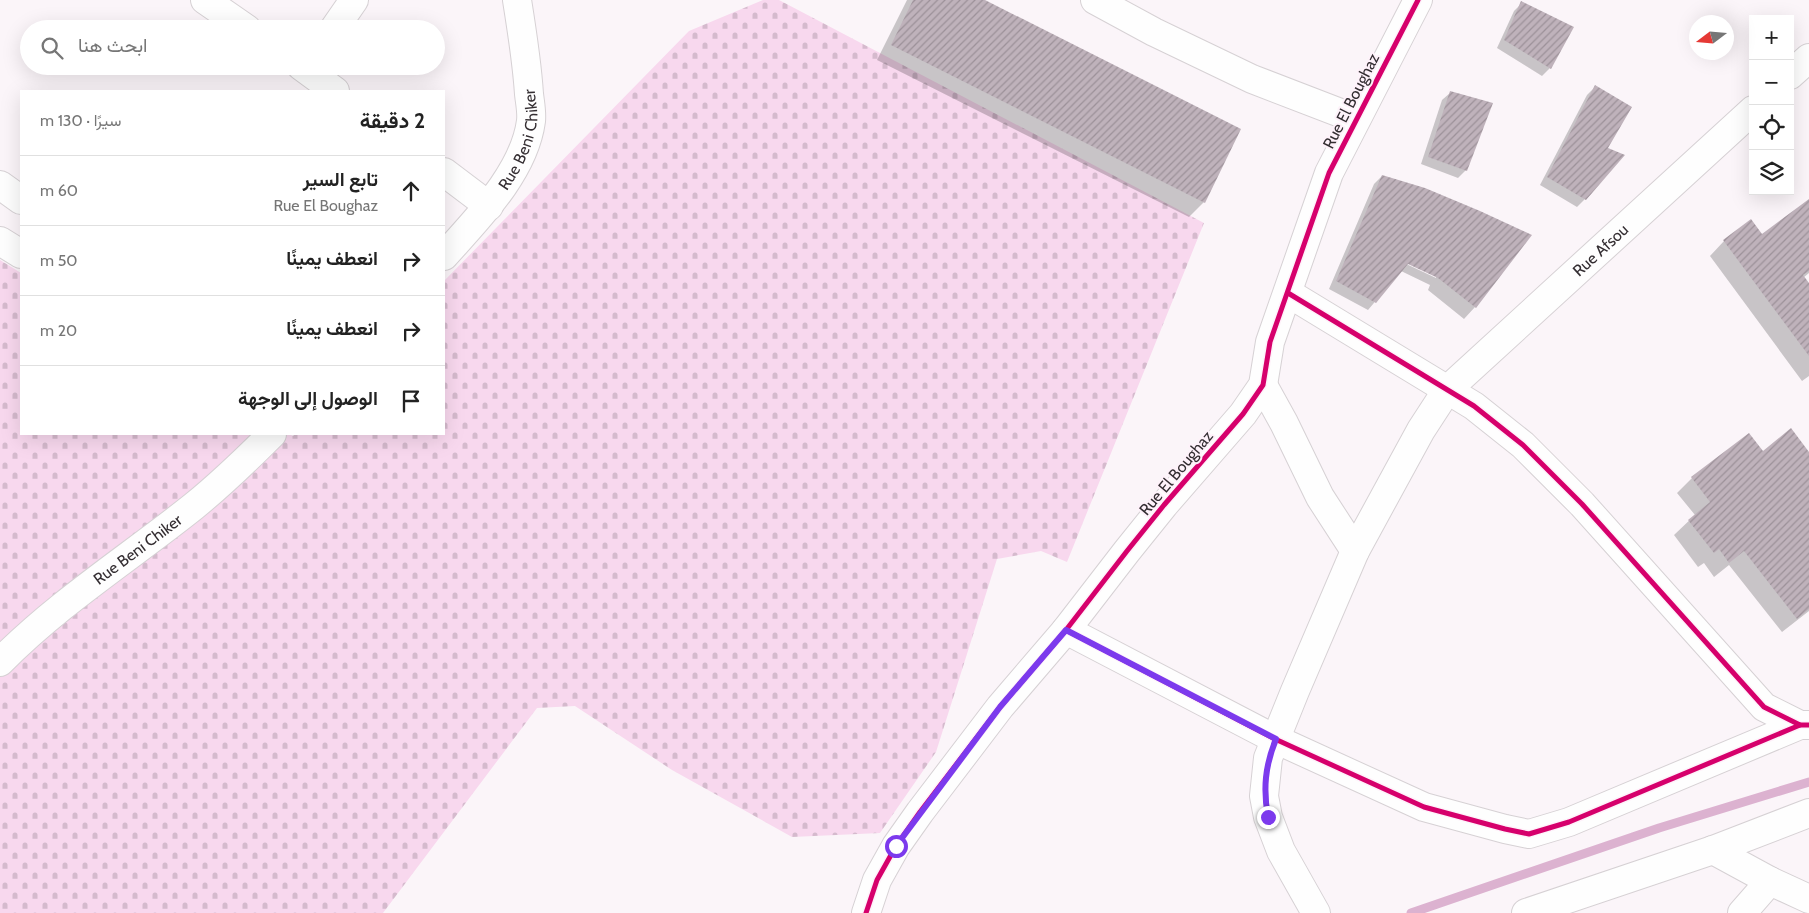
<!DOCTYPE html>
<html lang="ar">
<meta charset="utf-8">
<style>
body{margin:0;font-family:Cabin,Vazirmatn,sans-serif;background:#f2f2f2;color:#222;direction:rtl}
.controls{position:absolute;right:15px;top:15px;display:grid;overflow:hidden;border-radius:0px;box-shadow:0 5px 20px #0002}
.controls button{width:45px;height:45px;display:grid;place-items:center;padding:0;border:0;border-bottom:1px solid #e0e0e0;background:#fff;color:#222;font:25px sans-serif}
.compass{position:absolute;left:1689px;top:15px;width:45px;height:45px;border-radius:50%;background:#fff;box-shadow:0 5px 20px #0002;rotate:254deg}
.stop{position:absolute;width:15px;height:15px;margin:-11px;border:4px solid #7c3aed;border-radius:50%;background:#fff}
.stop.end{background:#7c3aed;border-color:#fff;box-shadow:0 1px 5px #0008}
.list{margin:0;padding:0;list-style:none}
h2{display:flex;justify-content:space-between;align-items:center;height:65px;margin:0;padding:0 20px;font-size:21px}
h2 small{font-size:16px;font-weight:400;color:#767676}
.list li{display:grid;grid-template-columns:32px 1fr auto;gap:15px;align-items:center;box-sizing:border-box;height:70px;padding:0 20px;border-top:1px solid #e0e0e0}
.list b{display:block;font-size:19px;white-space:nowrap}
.list p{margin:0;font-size:16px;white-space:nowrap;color:#767676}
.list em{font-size:16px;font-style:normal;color:#767676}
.icon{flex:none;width:28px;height:28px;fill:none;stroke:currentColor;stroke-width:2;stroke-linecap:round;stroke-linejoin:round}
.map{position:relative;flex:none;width:1809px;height:913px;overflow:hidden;direction:ltr}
.search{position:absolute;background:#fff;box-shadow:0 5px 20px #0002;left:20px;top:20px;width:425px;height:55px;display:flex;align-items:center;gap:12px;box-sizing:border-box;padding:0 18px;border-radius:28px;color:#767676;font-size:19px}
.panel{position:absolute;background:#fff;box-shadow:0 5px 20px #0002;left:20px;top:90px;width:425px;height:345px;border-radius:0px;direction:rtl}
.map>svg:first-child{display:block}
</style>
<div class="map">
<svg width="1809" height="913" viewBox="0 0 1809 913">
<defs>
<pattern id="cemetery-stones" width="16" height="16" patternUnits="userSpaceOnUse" patternTransform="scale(1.25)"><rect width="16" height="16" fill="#f8d8ee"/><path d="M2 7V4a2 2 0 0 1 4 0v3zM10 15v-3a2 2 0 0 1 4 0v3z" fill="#d5bacd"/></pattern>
<pattern id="building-hatch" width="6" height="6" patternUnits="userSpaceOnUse" patternTransform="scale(1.25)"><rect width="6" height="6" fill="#bfb2bb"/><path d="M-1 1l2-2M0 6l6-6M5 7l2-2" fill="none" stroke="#9c9199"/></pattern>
</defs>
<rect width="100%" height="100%" fill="#fbf5f9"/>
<polygon fill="url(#cemetery-stones)" points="763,0 779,0 1204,223 1067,562 1041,551 997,559 936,752 880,833 792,837 672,770 575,706 537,708 383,913 0,913 0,260 21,273 21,434 289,434 293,436 295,434 444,434 444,281 689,31"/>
<g fill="#0003" fill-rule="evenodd">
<polygon points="907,0 982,0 1204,202 1189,217 877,60"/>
<polygon points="1522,3 1550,68 1542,76 1497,48 1514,11"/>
<polygon points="1595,87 1606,149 1585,199 1577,207 1540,185 1587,95"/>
<polygon points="1450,93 1466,170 1458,178 1421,164 1442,100"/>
<path d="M 1382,176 L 1530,235 L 1475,307 L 1464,319 L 1428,290 L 1430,285 L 1401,271 L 1368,310 L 1329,289 L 1374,184 ZM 1403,260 L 1436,275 L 1436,278 L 1402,262 Z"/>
<polygon points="1809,200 1809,273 1803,278 1809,285 1809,376 1802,381 1710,256 1724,241 1762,235"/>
<polygon points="1763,452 1809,454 1809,611 1782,632 1729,565 1714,577 1704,563 1698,567 1674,535 1695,515 1677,493 1692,478"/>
</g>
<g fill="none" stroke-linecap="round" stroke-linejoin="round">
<polyline stroke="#dcb2d0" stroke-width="9" points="1411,913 1659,828 1809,782"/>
</g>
<g fill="url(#building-hatch)">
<polygon points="913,0 985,0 1241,129 1205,203 891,45"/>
<polygon points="1521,1 1574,27 1551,69 1504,40"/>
<polygon points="1595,85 1632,107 1608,148 1625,155 1586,200 1547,177"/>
<polygon points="1450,91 1493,103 1467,171 1428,157"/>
<polygon points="1382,175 1425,188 1480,211 1532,235 1476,308 1438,278 1408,264 1376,303 1336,281"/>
<polygon points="1809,199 1809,271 1803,275 1809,283 1809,356 1723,240 1751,219 1762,234"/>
<polygon points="1791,428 1809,452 1809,609 1797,619 1744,551 1729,563 1719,549 1714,553 1688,520 1710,502 1691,477 1749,433 1763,451"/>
</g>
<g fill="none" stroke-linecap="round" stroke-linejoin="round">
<defs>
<g id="minor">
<polyline points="205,0 247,29"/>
<polyline points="1095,0 1154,32 1252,79 1356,119"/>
<polyline points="334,29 354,0"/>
<polyline points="301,66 335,91"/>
<polyline points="1790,75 1809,58"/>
<polyline points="444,172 489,206"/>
<polyline points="0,185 21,200"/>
<polyline points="0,241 21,254"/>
<path id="s1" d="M 444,256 C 477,219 524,173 531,121 C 532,112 530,103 529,94 C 527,63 522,31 517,0"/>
<polyline points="1288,293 1474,406 1523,445 1582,504 1764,707 1800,725 1809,725"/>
<polyline points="1263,385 1284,423 1320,497 1355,551"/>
<polyline points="1066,630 1275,739 1424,807 1505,829 1529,834 1569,822 1800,725"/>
<path id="s2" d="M 0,662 C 58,603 129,558 194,506 C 221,484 247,459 272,434"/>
<polyline points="1713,850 1770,881 1742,913"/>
<polyline points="1770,881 1809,899"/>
<polyline points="866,913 877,880 896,846 920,812 1000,707 1066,630 1127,551 1164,505 1243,414 1263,385 1270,342 1329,173 1418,0"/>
<path id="s3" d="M 1316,913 L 1281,851 L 1268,817 L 1264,796 L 1268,758 L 1295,691 L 1355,551 L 1421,430 L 1447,390 L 1753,110"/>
<polyline points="1526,913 1713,850 1809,813"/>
</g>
</defs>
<use href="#minor" stroke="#d6d1d4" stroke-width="30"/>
<use href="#minor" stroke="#fefefe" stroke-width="28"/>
<defs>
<g id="cycleway">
<polyline points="1288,293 1474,406 1523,445 1582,504 1764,707 1800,725 1809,725"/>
<polyline points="1066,630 1275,739 1424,807 1505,829 1529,834 1569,822 1800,725"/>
<polyline points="866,913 877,880 896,846 920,812 1000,707 1066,630 1127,551 1164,505 1243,414 1263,385 1270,342 1329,173 1418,0"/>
</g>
</defs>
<use href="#cycleway" stroke="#fef2fa" stroke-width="8"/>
<use href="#cycleway" stroke="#d6006c" stroke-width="5"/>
</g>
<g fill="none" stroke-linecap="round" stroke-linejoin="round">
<path stroke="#7c3aed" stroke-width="6" d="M 896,846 L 1000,707 L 1066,630 L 1276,739 C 1265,766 1263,789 1268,817"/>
</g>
<g text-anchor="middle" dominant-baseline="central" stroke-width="4" stroke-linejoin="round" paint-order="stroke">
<g font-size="16" fill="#342e32" stroke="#fef2fa">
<text transform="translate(1351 101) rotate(-63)">Rue El Boughaz</text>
<text stroke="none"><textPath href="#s1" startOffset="142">Rue Beni Chiker</textPath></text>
<text stroke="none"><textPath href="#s3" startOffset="785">Rue Afsou</textPath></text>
<text transform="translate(1176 473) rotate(-50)">Rue El Boughaz</text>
<text stroke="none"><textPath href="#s2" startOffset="178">Rue Beni Chiker</textPath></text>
</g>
</g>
</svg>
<div class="controls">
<button>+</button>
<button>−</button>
<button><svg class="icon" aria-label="locate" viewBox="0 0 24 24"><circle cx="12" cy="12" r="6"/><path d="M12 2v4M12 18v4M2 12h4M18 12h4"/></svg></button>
<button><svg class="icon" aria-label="layers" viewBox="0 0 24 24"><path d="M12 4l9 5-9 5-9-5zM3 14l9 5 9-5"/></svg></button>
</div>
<svg class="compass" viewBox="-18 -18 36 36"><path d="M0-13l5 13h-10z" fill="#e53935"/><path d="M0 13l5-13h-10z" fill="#767676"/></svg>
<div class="stop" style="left:896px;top:846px"></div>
<div class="stop end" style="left:1268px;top:817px"></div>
<div class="search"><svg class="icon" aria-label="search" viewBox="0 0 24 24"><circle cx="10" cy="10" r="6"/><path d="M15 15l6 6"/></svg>ابحث هنا</div>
<section class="panel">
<h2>2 دقيقة<small>سيرًا · 130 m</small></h2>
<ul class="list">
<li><svg class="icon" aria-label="ahead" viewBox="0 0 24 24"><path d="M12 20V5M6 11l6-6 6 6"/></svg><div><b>تابع السير</b><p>Rue El Boughaz</p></div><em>60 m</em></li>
<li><svg class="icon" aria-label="right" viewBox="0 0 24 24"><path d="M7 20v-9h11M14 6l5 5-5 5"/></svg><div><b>انعطف يمينًا</b></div><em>50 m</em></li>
<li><svg class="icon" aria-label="right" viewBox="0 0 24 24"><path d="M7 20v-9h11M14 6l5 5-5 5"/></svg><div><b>انعطف يمينًا</b></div><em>20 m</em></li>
<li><svg class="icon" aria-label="arrive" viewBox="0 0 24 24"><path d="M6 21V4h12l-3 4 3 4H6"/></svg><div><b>الوصول إلى الوجهة</b></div></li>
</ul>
</section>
</div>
